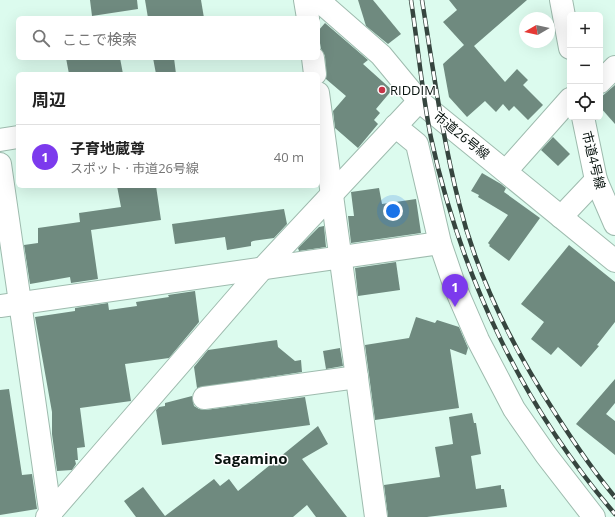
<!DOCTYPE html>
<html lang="ja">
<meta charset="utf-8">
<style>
body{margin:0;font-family:"Open Sans","Noto Sans JP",sans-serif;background:#f2f2f2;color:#222}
.controls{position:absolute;right:12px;top:12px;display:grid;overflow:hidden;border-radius:6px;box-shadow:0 4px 16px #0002}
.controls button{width:36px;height:36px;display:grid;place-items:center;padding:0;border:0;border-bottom:1px solid #e0e0e0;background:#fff;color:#222;font:20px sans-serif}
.compass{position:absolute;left:519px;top:12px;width:36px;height:36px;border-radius:50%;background:#fff;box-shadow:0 4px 16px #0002;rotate:261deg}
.you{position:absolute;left:393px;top:211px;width:14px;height:14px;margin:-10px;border:3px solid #fff;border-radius:50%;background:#1a73e8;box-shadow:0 0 0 6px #1a73e833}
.badge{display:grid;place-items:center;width:26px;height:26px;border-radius:50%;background:#7c3aed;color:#fff;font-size:13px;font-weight:700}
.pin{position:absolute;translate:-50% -33px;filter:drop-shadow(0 1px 2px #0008)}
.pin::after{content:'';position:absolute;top:21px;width:14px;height:12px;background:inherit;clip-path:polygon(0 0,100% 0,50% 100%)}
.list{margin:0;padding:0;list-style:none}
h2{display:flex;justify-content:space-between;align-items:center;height:52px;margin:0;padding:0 16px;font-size:17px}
h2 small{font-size:13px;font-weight:400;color:#767676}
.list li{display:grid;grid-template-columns:26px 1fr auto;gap:12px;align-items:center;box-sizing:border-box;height:64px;padding:0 16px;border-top:1px solid #e0e0e0}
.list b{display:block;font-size:15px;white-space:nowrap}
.list p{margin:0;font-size:13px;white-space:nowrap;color:#767676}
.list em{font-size:13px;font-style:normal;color:#767676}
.icon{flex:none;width:22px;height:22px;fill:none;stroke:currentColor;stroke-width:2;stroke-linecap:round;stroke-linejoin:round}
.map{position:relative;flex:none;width:615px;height:517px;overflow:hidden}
.search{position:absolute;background:#fff;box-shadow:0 4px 16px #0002;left:16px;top:16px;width:304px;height:44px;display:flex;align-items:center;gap:10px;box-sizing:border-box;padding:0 14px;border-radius:6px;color:#767676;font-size:15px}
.panel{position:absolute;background:#fff;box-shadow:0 4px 16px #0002;left:16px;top:72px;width:304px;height:116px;border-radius:6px}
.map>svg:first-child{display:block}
</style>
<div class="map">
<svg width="615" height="517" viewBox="0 0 615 517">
<rect width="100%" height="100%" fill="#dcfbee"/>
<g fill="#6f8a7f">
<polygon points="90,0 137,0 138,9 92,16"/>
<polygon points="145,0 201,0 204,18 148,18"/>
<polygon points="358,0 373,0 401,34 388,44 366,26"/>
<polygon points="449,0 527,0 474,46 505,82 517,69 528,80 523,85 543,105 528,120 514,106 509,111 503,104 496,112 485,101 467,117 449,97 443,64 464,45 443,22 457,10"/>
<polygon points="325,23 368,60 363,64 392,90 376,109 380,113 374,120 378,124 358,148 335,128 333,111 346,96 326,79 325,56 321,49 318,31"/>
<polygon points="66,58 120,58 123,74 69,74"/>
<polygon points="153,58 174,58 176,74 156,74"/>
<polygon points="615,85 615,124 600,107 600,98"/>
<polygon points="553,137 570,154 558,166 541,150"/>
<polygon points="482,173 501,184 506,188 504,192 540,218 509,261 489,246 490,245 488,243 508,215 478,197 479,195 471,191"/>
<polygon points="117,186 156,186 161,220 91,230 98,279 71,283 70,277 30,284 24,245 38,243 38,228 80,222 79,213 121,207"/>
<polygon points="379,188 382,204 416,199 421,233 351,243 348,216 354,216 351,192"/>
<polygon points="284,209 287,224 274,238 253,241 251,242 251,246 227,250 225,237 175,244 172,224"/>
<polygon points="324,226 326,247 299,251 298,248 319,227"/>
<polygon points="569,245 615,282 615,322 597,345 599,346 581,367 558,347 551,355 531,339 544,322 521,304"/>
<polygon points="396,262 400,290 358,296 355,268"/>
<polygon points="195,291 199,322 169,358 125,364 131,401 80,408 85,447 77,448 78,460 75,460 76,464 72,470 57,471 52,434 52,412 35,317 75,311 75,308 108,303 109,310 137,306 136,302 169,297 168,295"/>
<polygon points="416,317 435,323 437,320 459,327 468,348 466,355 450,349 459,408 375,420 365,345 409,338"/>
<polygon points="277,340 278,347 295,361 301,360 302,372 197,388 194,367 208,350"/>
<polygon points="340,348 343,366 326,369 323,351"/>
<polygon points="615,379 615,403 606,414 615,421 615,455 576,424"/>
<polygon points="9,389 22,475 32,474 37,509 0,515 0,390"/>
<polygon points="192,396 194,406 199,409 205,410 305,397 310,425 162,445 156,410 159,407 165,406 165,403"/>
<polygon points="472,413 474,423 476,423 481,454 471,456 476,489 501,485 501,489 504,489 507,507 427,517 388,517 384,485 440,477 435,447 453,444 449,417"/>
<polygon points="318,426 328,444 302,459 347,517 316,517 307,505 293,517 136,517 124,501 143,487 165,516 214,479 220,486 229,479 238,491"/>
</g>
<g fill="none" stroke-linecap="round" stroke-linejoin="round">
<defs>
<g id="minor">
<polyline points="305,0 308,18"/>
<polyline points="318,0 381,55 419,101 615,261"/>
<polyline points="561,0 570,48"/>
<polyline points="313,58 315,74"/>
<polyline points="600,82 615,67"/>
<polyline points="318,93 376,517"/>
<polyline points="583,117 596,180 615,224"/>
<polyline points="395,126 417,144 440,243 455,287 478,340 514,409 546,455 594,517"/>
<polyline points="0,140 18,137"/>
<polyline points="0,164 51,517"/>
<polyline points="506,171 570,99"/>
<polyline points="561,217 596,180"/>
<polyline points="0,306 440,243"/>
<polyline points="204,398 357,377"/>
<polyline points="47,517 262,269 419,101"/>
</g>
</defs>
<use href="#minor" stroke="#9ebbae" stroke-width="24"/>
<use href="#minor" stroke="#fff" stroke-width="22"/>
<defs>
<g id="rail">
<path d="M 411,0 C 418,46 422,93 431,138 C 461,276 523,407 615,514"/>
<path d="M 422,0 C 433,68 442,136 459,203 C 478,280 514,350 557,416 C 575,444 594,472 615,497"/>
</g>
</defs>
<use href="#rail" stroke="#36453f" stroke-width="4.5"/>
<use href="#rail" stroke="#fff" stroke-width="3" stroke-dasharray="9" stroke-linecap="butt"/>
</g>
<circle fill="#c53548" stroke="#fff" stroke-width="1.5" cx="382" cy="90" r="4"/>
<g text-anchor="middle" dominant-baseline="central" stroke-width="3" stroke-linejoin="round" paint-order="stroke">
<g font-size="13" fill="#08130f" stroke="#fff" text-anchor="start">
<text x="390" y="90">RIDDIM</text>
</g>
<g font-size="13" fill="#08130f" stroke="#fff">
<text transform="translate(462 135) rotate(39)">市道26号線</text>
<text transform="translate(594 160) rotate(76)">市道4号線</text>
</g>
<g font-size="15" font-weight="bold" fill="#08130f" stroke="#fff">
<text x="251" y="458">Sagamino</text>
</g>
</g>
</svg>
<div class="controls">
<button>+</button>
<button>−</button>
<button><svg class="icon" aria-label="locate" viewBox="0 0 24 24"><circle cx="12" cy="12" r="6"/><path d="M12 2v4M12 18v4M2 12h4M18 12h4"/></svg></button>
</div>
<svg class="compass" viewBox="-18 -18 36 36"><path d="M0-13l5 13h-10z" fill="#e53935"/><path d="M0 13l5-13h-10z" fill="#767676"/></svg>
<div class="you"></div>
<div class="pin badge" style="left:455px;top:307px">1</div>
<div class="search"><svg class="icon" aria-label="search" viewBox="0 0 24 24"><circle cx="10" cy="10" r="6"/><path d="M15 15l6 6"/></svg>ここで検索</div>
<section class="panel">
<h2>周辺<small></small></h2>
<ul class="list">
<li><span class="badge">1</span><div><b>子育地蔵尊</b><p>スポット · 市道26号線</p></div><em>40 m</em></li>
</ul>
</section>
</div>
